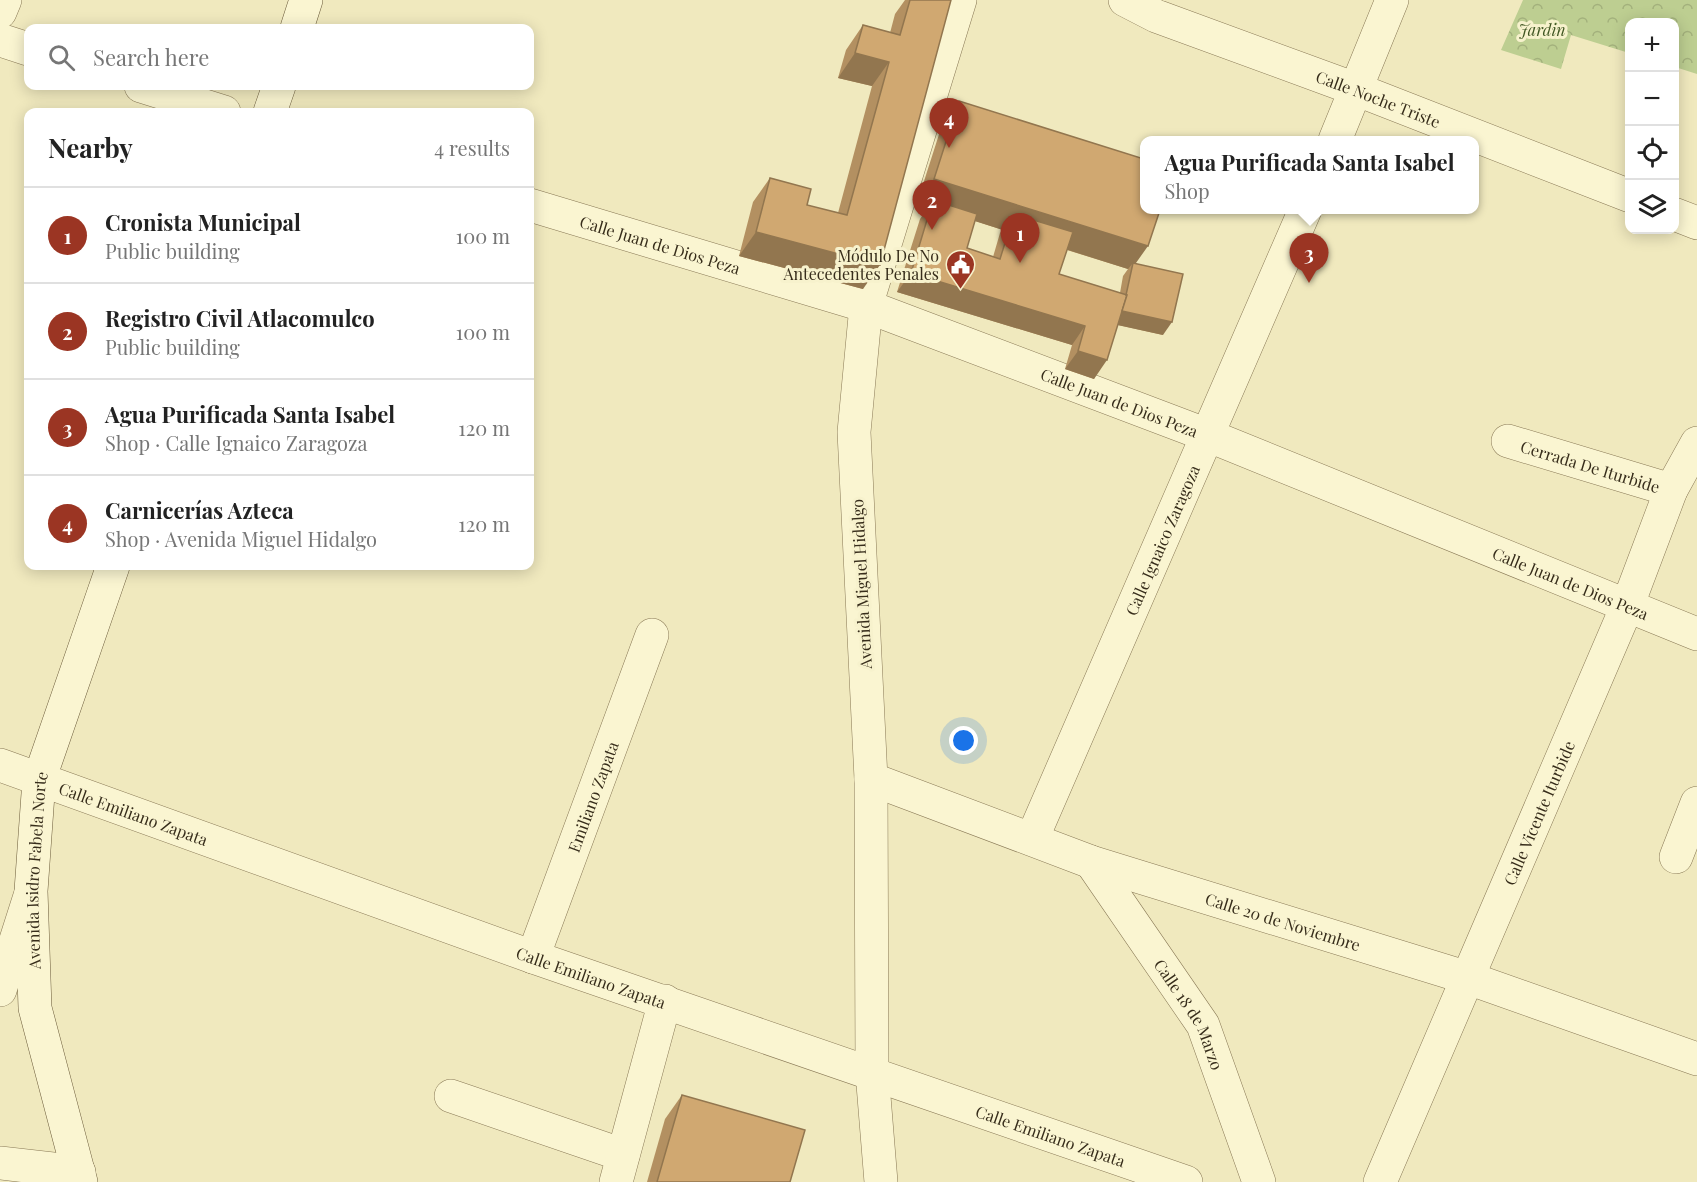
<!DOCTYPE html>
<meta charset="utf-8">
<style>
body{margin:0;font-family:"Playfair Display",serif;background:#f2f2f2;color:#222}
.controls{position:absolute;right:18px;top:18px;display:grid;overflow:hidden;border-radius:12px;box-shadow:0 3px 15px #0003}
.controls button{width:54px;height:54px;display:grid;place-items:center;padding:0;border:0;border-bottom:2px solid #e0e0e0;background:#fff;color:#222;font:30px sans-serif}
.you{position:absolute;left:964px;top:741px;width:21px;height:21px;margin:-15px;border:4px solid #fff;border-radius:50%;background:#1a73e8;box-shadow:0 0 0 9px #1a73e833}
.badge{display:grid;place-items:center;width:39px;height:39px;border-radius:50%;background:#9b3523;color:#fff;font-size:20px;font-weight:700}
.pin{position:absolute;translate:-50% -50px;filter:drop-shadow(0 2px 3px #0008)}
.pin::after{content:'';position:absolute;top:32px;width:21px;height:18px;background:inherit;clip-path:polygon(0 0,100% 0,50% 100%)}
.popup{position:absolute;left:1140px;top:136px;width:339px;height:78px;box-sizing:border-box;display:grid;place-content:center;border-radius:12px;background:#fff;filter:drop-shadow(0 2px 4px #0005);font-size:20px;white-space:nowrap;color:#767676}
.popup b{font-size:22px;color:#222}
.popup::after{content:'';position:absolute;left:50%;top:100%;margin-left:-12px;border:12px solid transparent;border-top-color:#fff}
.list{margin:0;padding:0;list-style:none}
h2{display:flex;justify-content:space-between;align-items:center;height:78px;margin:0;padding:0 24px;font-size:26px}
h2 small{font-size:20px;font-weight:400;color:#767676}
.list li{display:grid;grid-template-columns:39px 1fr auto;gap:18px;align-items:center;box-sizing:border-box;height:96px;padding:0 24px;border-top:2px solid #e0e0e0}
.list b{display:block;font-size:22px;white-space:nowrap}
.list p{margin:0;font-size:20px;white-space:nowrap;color:#767676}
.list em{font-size:20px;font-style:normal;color:#767676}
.icon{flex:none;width:33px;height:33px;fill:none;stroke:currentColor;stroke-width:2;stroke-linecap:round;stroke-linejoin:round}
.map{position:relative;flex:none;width:1697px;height:1182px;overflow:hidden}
.search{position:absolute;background:#fff;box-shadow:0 3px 15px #0003;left:24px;top:24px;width:510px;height:66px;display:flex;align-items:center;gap:15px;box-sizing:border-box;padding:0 21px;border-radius:12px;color:#767676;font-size:22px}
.panel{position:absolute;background:#fff;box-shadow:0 3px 15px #0003;left:24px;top:108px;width:510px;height:462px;border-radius:12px}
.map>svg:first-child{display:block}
</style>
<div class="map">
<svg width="1697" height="1182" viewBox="0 0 1697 1182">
<defs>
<pattern id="park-crowns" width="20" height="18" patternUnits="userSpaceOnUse" patternTransform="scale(1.5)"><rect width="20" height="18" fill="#bdce91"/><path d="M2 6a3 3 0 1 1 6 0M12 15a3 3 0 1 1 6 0" fill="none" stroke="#a3b17c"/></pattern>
</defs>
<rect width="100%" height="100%" fill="#f0e9be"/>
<polygon fill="url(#park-crowns)" points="1523,0 1697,0 1697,74 1675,67 1674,22 1630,22 1629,53 1571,35 1561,69 1501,50"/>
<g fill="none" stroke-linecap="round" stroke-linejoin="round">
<defs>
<g id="minor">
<path id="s1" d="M 1125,0 L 1156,16 L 1358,90 L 1630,196"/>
<polyline points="0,12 5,0"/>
<polyline points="0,40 28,49"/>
<polyline points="141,86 224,112"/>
<polyline points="1335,140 1392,0"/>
<path id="s2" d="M 530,205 L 866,306 L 1207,435 L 1697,634"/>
<polyline points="1674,214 1697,223"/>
<path id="s3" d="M 1508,441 L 1671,490"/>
<path id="s4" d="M 0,765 L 533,957 L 1186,1182"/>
<path id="s5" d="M 871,779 L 1091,862 L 1468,978 L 1697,1059"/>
<path id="s6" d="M 1032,839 L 1305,210"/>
<polyline points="1676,857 1697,803"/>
<path id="s7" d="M 1091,862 L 1203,1025 L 1259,1182"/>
<path id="s8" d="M 533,957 L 652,635"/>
<polyline points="0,990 30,896"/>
<polyline points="451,1096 623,1155"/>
<polyline points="0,1163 79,1172"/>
<polyline points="616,1182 665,1001"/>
<polyline points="881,1182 872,1072 871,779 854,432 866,306 960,0"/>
<path id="s9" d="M 1380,1182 L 1628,604 L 1671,490 L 1697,443"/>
</g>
<g id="secondary">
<polyline points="297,28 306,0"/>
<polyline points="270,112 279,86"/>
<path id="s10" d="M 81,1182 L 35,1008 L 31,891 L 39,780 L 113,566"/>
</g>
</defs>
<use href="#minor" stroke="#897956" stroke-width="34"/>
<use href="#secondary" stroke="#6a5a39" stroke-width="34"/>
<use href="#minor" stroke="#faf5d1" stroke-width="33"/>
<use href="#secondary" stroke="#faf5d1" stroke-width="33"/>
</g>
<g fill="#b39061" fill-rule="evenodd">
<polygon points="905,0 950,0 863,289 739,256 753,202 770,178 807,205 838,213 872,86 838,78 846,50 863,25 890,33 895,14"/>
<path d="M 959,101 L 1136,264 L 1163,335 L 1118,325 L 1094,379 L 1065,369 L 1072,345 L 897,292 L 920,219 L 929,206 L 917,203 L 942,125 ZM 975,221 L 1003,230 L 1000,233 L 993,257 L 967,248 ZM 1067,250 L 1128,269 L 1123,276 L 1120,293 L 1059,274 Z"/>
<polygon points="682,1095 790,1182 647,1182 665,1119"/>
</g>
<g fill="#92764f">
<polygon points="855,53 889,62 872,86 838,78"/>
<polygon points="934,179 1148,246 1131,270 1133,263 1128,269 1008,231 1014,214 1003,230 931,207 933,200 929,206 917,203"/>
<polygon points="756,232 880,265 863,289 739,256"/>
<polygon points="911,273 1085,326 1072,345 897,292"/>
<polygon points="1122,311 1172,322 1163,335 1113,324"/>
<polygon points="1078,351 1107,360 1094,379 1065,369"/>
</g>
<g fill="#d0a871" stroke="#92764f" stroke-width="1.5">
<polygon points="910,0 951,0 880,265 756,232 770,178 811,189 807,205 847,215 889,62 855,53 863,25 900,35"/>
<polygon points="959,101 1144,159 1144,210 1160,210 1148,246 934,179"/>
<polygon points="933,200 977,214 967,248 1000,259 1014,214 1073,232 1059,274 1127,295 1107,360 1078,351 1085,326 911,273"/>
<polygon points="1133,263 1183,274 1172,322 1122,311 1127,295 1126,295"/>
<polygon points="682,1095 805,1130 790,1182 657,1182"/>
</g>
<defs>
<symbol id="civic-pin" viewBox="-11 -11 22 30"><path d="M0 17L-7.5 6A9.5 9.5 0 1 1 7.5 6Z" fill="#9b3523" stroke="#f7f2cd"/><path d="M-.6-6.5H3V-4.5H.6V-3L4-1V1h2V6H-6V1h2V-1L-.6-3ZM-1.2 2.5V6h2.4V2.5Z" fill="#fff"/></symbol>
</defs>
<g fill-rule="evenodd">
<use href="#civic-pin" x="944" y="248" width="33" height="45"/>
</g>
<g text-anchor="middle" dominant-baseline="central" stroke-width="6" stroke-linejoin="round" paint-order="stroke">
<g font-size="16" font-style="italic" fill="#3f5521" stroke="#f7f2cd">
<text x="1542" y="29">Jardin</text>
</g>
<g font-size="16" fill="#372d1b" stroke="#f7f2cd">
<text stroke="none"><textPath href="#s1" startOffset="272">Calle Noche Triste</textPath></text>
<text stroke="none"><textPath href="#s2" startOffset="136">Calle Juan de Dios Peza</textPath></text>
<text stroke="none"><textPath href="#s2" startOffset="622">Calle Juan de Dios Peza</textPath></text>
<text stroke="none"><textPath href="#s3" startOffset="86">Cerrada De Iturbide</textPath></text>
<text stroke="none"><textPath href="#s6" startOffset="326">Calle Ignaico Zaragoza</textPath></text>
<text stroke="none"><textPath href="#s2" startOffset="1108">Calle Juan de Dios Peza</textPath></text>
<text transform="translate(861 584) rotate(-93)">Avenida Miguel Hidalgo</text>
<text stroke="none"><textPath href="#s8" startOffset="171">Emiliano Zapata</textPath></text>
<text stroke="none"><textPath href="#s9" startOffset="402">Calle Vicente Iturbide</textPath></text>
<text stroke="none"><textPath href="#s4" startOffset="142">Calle Emiliano Zapata</textPath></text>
<text stroke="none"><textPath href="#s10" startOffset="318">Avenida Isidro Fabela Norte</textPath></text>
<text stroke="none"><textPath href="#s5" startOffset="436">Calle 20 de Noviembre</textPath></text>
<text stroke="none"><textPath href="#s4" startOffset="628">Calle Emiliano Zapata</textPath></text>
<text stroke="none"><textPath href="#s7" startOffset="182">Calle 18 de Marzo</textPath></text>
<text stroke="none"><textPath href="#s4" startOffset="1114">Calle Emiliano Zapata</textPath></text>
</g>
<g font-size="16" fill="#372d1b" stroke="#f7f2cd" text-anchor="end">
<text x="939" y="255">Módulo De No<tspan x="939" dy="18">Antecedentes Penales</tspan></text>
</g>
</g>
</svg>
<div class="controls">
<button>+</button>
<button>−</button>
<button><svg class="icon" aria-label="locate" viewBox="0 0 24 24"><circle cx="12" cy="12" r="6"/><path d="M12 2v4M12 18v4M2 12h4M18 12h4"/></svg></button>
<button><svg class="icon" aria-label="layers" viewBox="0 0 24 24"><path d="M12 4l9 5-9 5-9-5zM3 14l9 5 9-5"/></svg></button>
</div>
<div class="you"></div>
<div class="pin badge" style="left:1020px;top:263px">1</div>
<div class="pin badge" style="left:932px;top:230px">2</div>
<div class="pin badge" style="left:1309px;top:283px">3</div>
<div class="popup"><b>Agua Purificada Santa Isabel</b>Shop</div>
<div class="pin badge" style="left:949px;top:148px">4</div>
<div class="search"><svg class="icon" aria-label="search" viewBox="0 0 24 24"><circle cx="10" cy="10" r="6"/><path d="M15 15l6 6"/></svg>Search here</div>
<section class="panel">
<h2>Nearby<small>4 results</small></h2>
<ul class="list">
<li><span class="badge">1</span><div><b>Cronista Municipal</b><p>Public building</p></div><em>100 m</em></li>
<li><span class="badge">2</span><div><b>Registro Civil Atlacomulco</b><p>Public building</p></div><em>100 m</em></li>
<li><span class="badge">3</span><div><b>Agua Purificada Santa Isabel</b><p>Shop · Calle Ignaico Zaragoza</p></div><em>120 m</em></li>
<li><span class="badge">4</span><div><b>Carnicerías Azteca</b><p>Shop · Avenida Miguel Hidalgo</p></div><em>120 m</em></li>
</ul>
</section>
</div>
